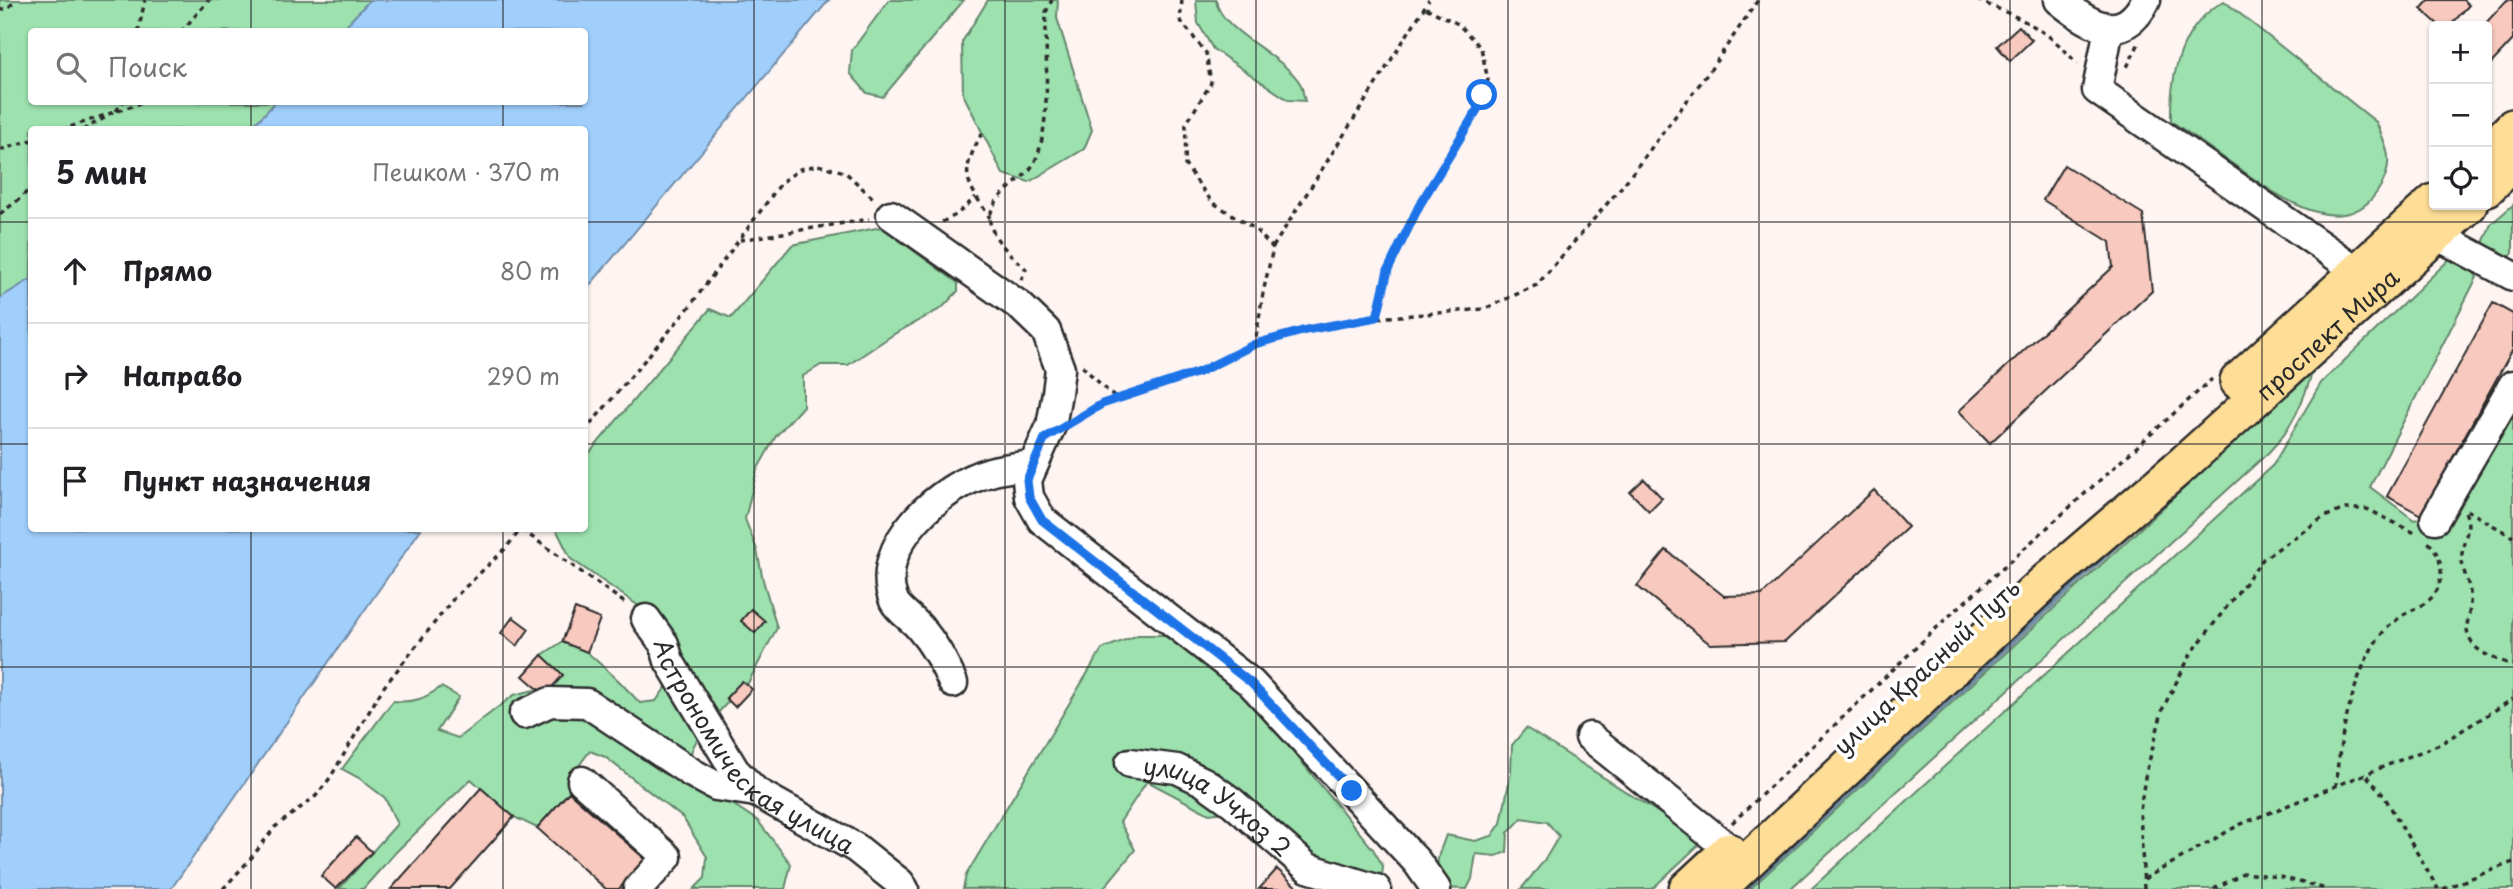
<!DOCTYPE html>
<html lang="ru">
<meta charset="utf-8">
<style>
body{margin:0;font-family:"Playpen Sans",sans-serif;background:#f6f6f6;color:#202124}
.controls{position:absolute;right:21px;top:21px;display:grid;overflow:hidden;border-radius:7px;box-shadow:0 2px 5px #0004}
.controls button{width:63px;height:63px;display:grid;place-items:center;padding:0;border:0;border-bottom:2px solid #e0e0e0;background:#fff;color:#202124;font:35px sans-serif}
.stop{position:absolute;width:21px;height:21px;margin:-16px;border:5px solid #1a73e8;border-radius:50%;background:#fff}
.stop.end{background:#1a73e8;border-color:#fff;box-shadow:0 2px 7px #0008}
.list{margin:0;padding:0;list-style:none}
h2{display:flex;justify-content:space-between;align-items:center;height:91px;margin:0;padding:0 28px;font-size:30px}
h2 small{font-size:23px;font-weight:400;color:#757577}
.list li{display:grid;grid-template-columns:46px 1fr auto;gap:21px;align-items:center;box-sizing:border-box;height:105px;padding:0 28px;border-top:2px solid #e0e0e0}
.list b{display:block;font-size:26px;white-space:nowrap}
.list em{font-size:23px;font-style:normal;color:#757577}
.icon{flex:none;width:38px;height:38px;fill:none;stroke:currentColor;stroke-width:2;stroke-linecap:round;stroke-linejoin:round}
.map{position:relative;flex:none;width:2513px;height:889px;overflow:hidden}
.search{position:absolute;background:#fff;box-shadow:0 2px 5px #0004;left:28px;top:28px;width:560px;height:77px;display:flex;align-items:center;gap:18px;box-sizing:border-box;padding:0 24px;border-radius:7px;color:#757577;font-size:26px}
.panel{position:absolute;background:#fff;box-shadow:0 2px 5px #0004;left:28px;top:126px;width:560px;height:406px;border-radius:7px}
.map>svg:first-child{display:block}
</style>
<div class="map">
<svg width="2513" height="889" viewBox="0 0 2513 889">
<rect width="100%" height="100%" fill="#fef4f2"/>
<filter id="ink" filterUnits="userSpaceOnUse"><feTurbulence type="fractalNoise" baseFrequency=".0143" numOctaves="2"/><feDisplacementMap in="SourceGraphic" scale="14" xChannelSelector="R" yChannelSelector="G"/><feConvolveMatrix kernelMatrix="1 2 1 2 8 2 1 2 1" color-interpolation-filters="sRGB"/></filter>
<g filter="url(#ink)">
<g fill="#9ce1ae" stroke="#64866c" stroke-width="2">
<polygon points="0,0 370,0 341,31 32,32 32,102 276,102 250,129 32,130 31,279 0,298"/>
<polygon points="889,0 964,0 883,97 867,93 850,73 852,50"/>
<polygon points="988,0 1058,0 1057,18 1092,130 1084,149 1029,182 1003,174 963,94 962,42"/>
<path d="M 1196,0 L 1216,0 C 1219,31 1286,56 1301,85 C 1303,89 1303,96 1305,101 L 1288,100 L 1213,49 L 1198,23 Z"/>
<path d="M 2224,1 L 2376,122 C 2389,150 2395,166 2377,192 C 2340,246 2269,190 2233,164 C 2212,150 2192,135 2171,121 C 2170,75 2180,26 2224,1 Z"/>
<polygon points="2513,205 2513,253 2510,257 2494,252 2483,243 2491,224"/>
<path d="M 881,227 L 958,283 L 958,291 L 942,308 L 894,334 L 848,365 L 821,365 L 803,376 L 803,406 L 776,436 L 757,470 L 745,519 L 757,550 L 763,580 L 777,628 L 747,685 L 742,681 L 726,698 L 729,701 C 708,724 690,740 686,773 L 758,821 L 791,864 L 785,889 L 694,889 L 705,878 L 707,857 L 683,818 L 605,757 L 590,751 L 568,780 L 569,792 L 537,828 L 514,817 L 471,779 L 395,853 L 363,889 L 339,889 L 397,824 L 385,798 L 359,778 L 342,769 L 393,701 C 414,703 424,699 441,687 L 459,697 L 437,731 L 458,738 L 514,695 L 538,689 L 546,695 L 563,675 L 542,655 L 562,642 L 587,652 L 618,680 L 640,703 L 656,701 L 666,687 L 675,657 L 664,628 L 636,604 L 571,559 L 556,529 L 584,528 L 585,458 L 710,309 L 731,318 L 792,245 Z"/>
<polygon points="2458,251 2477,277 2370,487 2414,520 2445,512 2513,400 2513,889 1811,889 2273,465 2321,383"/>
<path d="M 2313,369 C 2304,401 2292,428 2269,452 L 1790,889 L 1750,889 Z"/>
<polygon points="1138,635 1163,635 1202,661 1246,694 1373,849 1383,866 1382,877 1368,883 1225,812 1209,814 1147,781 1120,822 1135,850 1103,889 963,889 966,875 1102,649"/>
<polygon points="1526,728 1703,841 1652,889 1521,889 1544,861 1559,836 1547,822 1522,818 1508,833 1507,852 1496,856 1476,854 1472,879 1467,889 1433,888 1439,854 1446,835 1475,841 1492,836 1501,823 1511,772 1512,745"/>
</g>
<g fill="#a0cffc" stroke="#718da8" stroke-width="2">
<polygon points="370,0 829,0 585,291 584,130 250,129 276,102 584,102 584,32 341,31"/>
<polygon points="31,279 32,528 421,529 171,889 0,889 0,298"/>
</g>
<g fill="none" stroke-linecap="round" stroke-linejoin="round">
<polyline stroke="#718da8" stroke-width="6" points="1745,889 2131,531"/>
</g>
<g fill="#f8c9be" stroke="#2b2b2b" stroke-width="2">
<polygon points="2429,0 2463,0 2469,5 2450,26 2440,26 2421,9"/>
<polygon points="2507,0 2513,0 2513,40 2487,68 2487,26 2483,26"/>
<polygon points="2019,26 2032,40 2010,61 1997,46"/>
<polygon points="2064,165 2143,214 2152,291 1990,443 1959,411 2113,267 2110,242 2043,200"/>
<polygon points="2493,303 2513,314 2513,349 2421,515 2387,496"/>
<polygon points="1644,479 1662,498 1649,511 1630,492"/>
<polygon points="1874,490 1908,527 1785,642 1710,644 1637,586 1666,550 1724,596 1762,595"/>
<polygon points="575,609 600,619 587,652 562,642"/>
<polygon points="751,609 765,621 755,633 741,621"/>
<polygon points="513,617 529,629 517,646 501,633"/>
<polygon points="542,655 563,675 545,695 523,676"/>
<polygon points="742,681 752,689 735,707 726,698"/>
<polygon points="481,788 514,817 450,889 391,889"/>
<polygon points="569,792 645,859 619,889 606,889 537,828"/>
<polygon points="356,837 372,852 336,889 321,876"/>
<polygon points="1277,869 1299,889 1259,889"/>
</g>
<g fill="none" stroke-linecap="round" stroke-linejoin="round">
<defs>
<g id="minor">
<path d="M 2059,0 C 2089,25 2123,46 2146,0"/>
<polyline points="2109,28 2097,90 2343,261 2357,273"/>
<polyline points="891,215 1020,306 1046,331 1060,369 1057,393 1051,426 1027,480 1029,497 1042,520 1251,683 1417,862 1436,889"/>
<polyline points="2436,235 2513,276"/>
<polyline points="2435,519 2513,385"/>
<path id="s1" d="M 646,619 L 664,644 L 669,661 L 735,771 L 756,792 L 856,848 L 900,883 L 904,889"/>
<path d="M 953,683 C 944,662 935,645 920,628 C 913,619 899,611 894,601 C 871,545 942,485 990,472 C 1003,468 1018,467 1032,465"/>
<polyline points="524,714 550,702 587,703 692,773 716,786 756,792"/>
<polyline points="1590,737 1729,849"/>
<path id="s2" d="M 1130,763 L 1177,769 L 1204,782 L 1232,802 L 1308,868 L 1376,889"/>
<polyline points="582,781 667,857 638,889"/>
</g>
<g id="major">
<polyline points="2487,153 2513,127"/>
<polyline points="2487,188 2513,163"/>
<polyline points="2238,381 2434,202"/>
<polyline points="1687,889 1728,851"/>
<path id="s3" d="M 1718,889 L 2043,584 L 2184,463 L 2469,205"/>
</g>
</defs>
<use href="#minor" stroke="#2b2b2b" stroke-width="33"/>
<use href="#major" stroke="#2b2b2b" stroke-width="40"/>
<g stroke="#2b2b2b" stroke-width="3.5" stroke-dasharray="5 5" stroke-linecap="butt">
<polyline points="1182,0 1180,20 1206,53 1211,83 1186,124 1185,165 1212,202 1255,229 1273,248 1263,293 1255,344"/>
<path d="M 1977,0 C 2018,17 2049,29 2077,64"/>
<polyline points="0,10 8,8 16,0"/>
<polyline points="138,32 145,0"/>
<polyline points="181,32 209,0"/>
<polyline points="2127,67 2139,43"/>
<polyline points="116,111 123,102"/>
<polyline points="61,130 144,102"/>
<polyline points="83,130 106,117"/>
<path d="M 982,133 C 959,176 965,179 990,218"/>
<polyline points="0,150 32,140"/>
<polyline points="0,214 22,197 32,186"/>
<polyline points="942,222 956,215 976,197"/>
<polyline points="740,240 869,219"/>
<polyline points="1273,247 1429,0"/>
<path d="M 1021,280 L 1026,269 C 1013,257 988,236 990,217 C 993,193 1024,182 1034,163 C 1052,130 1045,52 1046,12 L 1052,0"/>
<polyline points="1377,317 1388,270 1419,206 1477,110 1488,80 1481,48 1458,24 1424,7"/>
<polyline points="1082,366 1116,399"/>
<polyline points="1077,419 1102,403 1199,372 1255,344 1306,329 1365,319 1484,309 1537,285 1624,184 1711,69 1758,0"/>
<polyline points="584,432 687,310 782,182 800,169 818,165 845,172 874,199"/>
<polyline points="2467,510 2513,537"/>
<path d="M 2465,512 C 2473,528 2462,540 2462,555 C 2461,569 2468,579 2470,592 C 2471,604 2469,614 2467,625 C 2465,650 2494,659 2513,665"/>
<polyline points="522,530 628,605"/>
<polyline points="2367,776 2384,796 2438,889"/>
<polyline points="2512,780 2513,780"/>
<path d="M 2336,787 C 2337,746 2356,659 2386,629 C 2391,625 2397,619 2403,615 C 2415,608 2430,604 2437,590 C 2445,572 2441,554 2427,541"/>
<polyline points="1732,823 1947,618 2212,379"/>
<polyline points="2144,879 2239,825 2440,744 2513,699"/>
<polyline points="223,889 252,857 275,827 316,796 330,778 383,688 454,598 505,549 522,528"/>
<polyline points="2144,889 2140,811 2145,777 2163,708 2191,654 2263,559 2324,517 2345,509 2367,509 2415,533"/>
<polyline points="2214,889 2243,873 2280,877 2326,889"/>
<polyline points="2443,889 2513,862"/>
</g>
<use href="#minor" stroke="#fff" stroke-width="28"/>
<use href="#major" stroke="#fedd96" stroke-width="35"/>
</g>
</g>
<g fill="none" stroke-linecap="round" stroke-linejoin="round" filter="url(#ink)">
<polyline stroke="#1a73e8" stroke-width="9" points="1352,791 1251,683 1042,520 1029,497 1027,480 1045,438 1102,404 1199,372 1255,344 1306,330 1377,317 1388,270 1419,206 1477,110 1482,95"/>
</g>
<path fill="none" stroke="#2b2b2b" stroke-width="2" stroke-opacity="0.55" d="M 251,0 L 251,32M 503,0 L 503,32M 754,0 L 754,889M 1005,0 L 1005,889M 1256,0 L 1256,889M 1508,0 L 1508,889M 1759,0 L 1759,889M 2010,0 L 2010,889M 2262,0 L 2262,889M 251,102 L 251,130M 503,102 L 503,130M 0,222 L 32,222M 584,222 L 2513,222M 0,444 L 32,444M 584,444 L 2513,444M 251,528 L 251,889M 503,528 L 503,889M 0,667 L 2513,667"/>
<g text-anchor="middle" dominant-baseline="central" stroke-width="7" stroke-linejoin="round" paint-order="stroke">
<g font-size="24" fill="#2b2b2b" stroke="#fff">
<text stroke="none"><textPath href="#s3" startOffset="824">проспект Мира</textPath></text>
<text transform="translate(1926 666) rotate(-43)">улица Красный Путь</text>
<text stroke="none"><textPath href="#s1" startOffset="172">Астрономическая улица</textPath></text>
<text stroke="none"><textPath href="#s2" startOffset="100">улица Учхоз 2</textPath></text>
</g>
</g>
</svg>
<div class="controls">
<button>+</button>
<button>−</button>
<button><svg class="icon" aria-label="locate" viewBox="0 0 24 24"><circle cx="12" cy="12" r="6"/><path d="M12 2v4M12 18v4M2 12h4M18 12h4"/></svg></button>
</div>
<div class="stop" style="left:1482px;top:95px"></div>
<div class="stop end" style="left:1352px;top:791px"></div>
<div class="search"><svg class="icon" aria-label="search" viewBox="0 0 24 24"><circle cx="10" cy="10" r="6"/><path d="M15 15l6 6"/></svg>Поиск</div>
<section class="panel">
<h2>5 мин<small>Пешком · 370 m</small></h2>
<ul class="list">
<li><svg class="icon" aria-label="ahead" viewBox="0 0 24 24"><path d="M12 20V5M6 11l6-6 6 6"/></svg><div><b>Прямо</b></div><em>80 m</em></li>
<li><svg class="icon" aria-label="right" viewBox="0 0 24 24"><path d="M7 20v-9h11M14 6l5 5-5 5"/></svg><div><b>Направо</b></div><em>290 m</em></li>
<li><svg class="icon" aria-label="arrive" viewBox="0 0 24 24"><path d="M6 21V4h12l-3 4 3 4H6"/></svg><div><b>Пункт назначения</b></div></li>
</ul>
</section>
</div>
